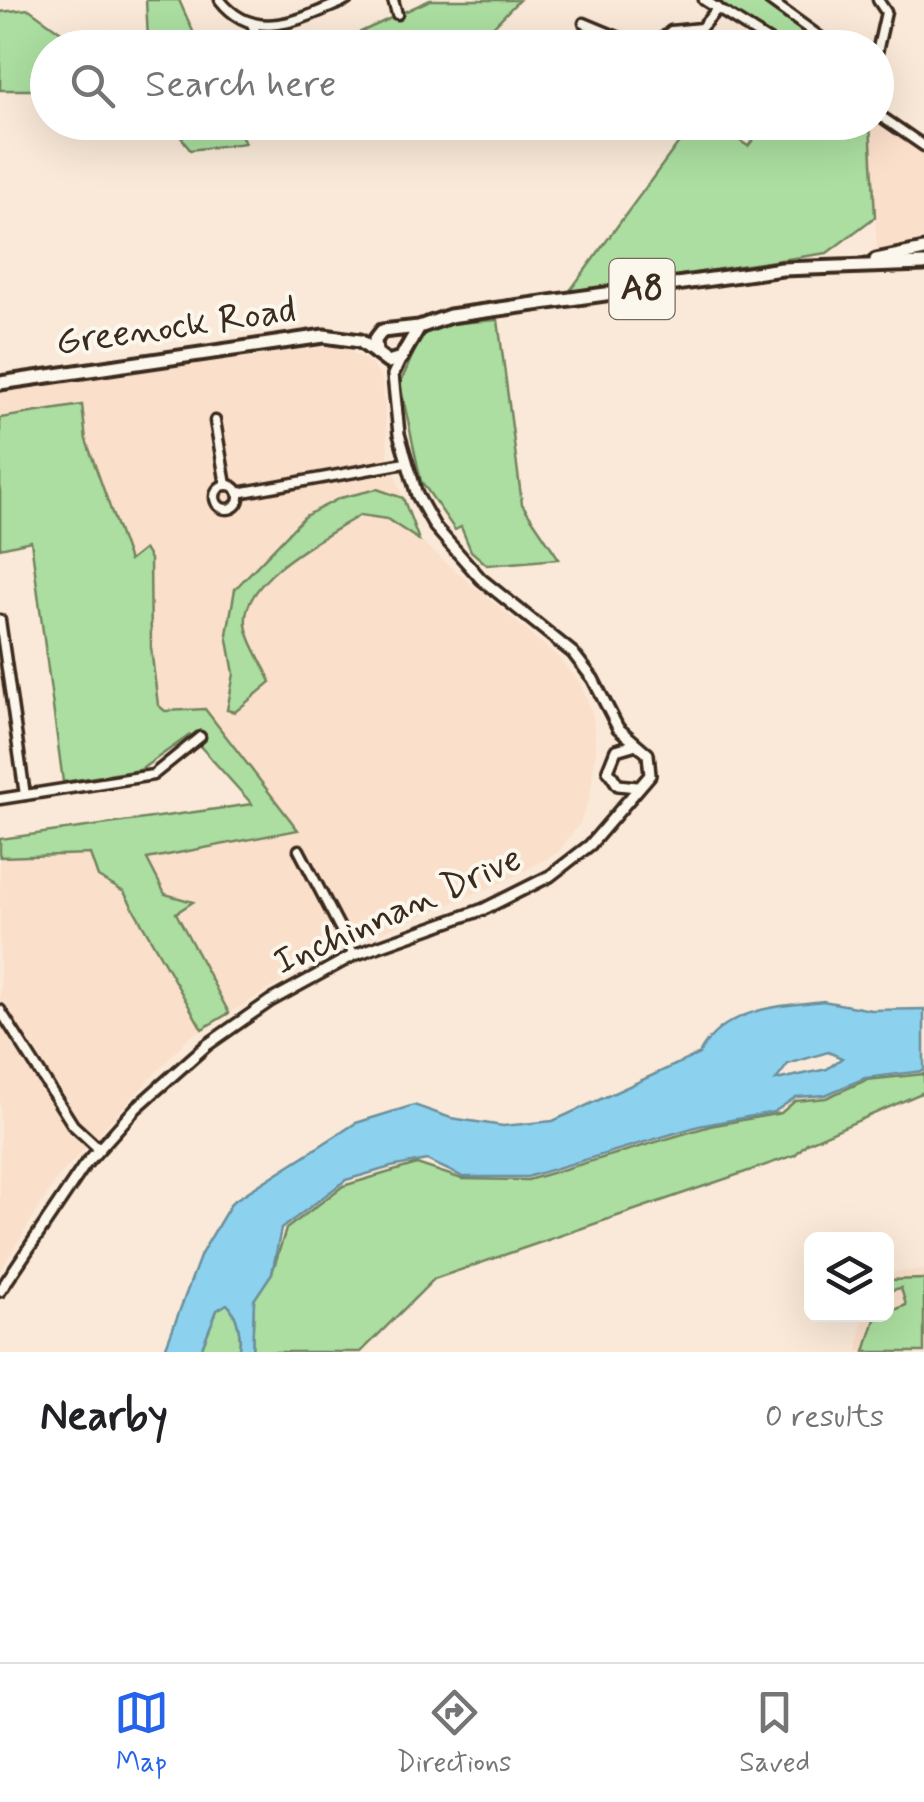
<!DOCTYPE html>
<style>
body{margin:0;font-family:Mynerve,sans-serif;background:#f2f2f2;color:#202124}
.controls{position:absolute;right:30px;bottom:30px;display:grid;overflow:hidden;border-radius:15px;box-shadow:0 10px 40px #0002}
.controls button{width:90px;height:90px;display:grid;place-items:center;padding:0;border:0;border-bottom:2px solid #e0e0e0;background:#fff;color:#202124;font:50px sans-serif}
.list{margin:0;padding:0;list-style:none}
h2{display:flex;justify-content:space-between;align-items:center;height:130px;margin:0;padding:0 40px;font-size:42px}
h2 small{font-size:32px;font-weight:400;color:#757577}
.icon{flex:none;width:55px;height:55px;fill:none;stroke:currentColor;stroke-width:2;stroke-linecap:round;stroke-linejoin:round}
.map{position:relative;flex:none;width:924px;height:1352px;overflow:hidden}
.search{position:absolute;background:#fff;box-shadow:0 10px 40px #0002;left:30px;right:30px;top:30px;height:110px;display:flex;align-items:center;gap:25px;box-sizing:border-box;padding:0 35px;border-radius:55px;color:#757577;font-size:38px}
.sheet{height:310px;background:#fff}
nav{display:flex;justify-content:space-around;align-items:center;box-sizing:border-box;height:140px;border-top:2px solid #e0e0e0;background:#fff;font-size:28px;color:#757577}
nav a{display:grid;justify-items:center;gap:5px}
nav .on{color:#2563eb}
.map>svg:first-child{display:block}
</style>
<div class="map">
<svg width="924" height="1352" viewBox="0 0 924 1352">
<rect width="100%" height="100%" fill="#fae9d8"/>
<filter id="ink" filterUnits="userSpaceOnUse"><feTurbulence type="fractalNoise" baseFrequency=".01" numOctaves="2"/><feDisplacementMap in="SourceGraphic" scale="20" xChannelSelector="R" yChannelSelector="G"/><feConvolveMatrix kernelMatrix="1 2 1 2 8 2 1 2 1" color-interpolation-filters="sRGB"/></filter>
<g filter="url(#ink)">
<g fill="#fadfca">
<polygon points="877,119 924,151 924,242 877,249 870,123"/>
<polygon points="339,345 370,363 382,379 389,459 419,540 557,656 581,684 593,716 596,750 590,796 580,823 557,853 505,881 328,954 189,1037 58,1177 0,1271 0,839 252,804 190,735 114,663 82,405 0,418 0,391"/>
<polygon points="924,1270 924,1352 858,1352 863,1315 886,1314 887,1272"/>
</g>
<g fill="#abdea0" stroke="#73845f" stroke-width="2.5">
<polygon points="146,0 179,0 200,47 48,48 47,90 0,90 0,12 29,9 78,44 148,40"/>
<polygon points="430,0 519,0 478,42 483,47 326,48"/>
<polygon points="712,0 759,0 830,47 786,47"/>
<polygon points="172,123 235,123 245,143 190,150"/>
<polygon points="341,123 431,123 414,130 346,132"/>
<polygon points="693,123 713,123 748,146 767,123 870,123 875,217 827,253 569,292"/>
<polygon points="498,320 522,504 559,559 487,565 471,551 461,527 455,530 421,481 400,384 423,331 440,324"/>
<polygon points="82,405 86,440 129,561 144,549 150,559 151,648 158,705 165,711 205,709 298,830 147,859 165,894 193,902 176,913 229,1013 202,1029 124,892 98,877 90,854 0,857 0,839 252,804 190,735 140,770 63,782 31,541 0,548 0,418"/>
<path d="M 377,489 L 403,498 L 419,540 L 387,519 L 360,515 C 327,536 241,578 246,624 C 248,642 264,665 271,682 L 235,712 L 227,710 L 234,674 L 227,634 L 235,589 L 305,516 L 340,498 Z"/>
<polygon points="924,1074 924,1092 807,1143 795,1155 434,1279 361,1352 252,1352 254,1299 272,1273 286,1229 343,1186 417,1164 462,1179 528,1180 710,1126 781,1113 795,1101 826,1098 866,1080"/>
<polygon points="924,1279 924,1352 865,1352 875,1319 906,1305 901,1288 887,1291 887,1280"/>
<path d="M 227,1303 C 237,1313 243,1339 238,1352 L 200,1352 L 217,1310 Z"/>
</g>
<path fill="#8cd2ee" stroke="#6c8f9b" stroke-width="2.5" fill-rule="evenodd" d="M 823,1001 L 871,1010 L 924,1009 L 924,1071 L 865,1078 L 825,1095 L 796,1097 L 774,1112 L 699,1126 L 527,1177 L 463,1177 L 427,1160 L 391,1167 L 346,1180 L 281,1229 L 272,1273 L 254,1300 L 252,1352 L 238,1352 C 243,1339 237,1313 227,1304 L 217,1310 L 200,1352 L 164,1352 L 201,1254 L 232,1202 L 356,1123 L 414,1105 L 451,1118 L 503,1126 L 553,1121 L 699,1054 C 722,1009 777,1006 823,1001 ZM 828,1052 L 842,1058 L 827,1069 L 776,1080 L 788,1064 Z"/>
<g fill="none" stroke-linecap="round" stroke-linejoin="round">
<defs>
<g id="minor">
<path d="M 220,0 C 256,46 304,17 347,0"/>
<polyline points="393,0 397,14"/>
<polyline points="704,0 780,48"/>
<polyline points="769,0 835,48"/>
<polyline points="584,23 644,48"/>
<polyline points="252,24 263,48"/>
<polyline points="650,48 671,31 701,28 718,8"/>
<polyline points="876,57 886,12 878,0"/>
<polyline points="876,82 876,102"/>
<polyline points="876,113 924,146"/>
<polyline points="215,421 226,485"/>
<circle cx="227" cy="497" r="12"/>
<polyline points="238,493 405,463"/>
<polyline points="0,620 25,795"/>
<polyline points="0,799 153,775 200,737"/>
<polyline points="299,850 354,955"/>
<polyline points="0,1010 73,1125 99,1149"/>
</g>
<g id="tertiary">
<polyline points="633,745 616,750 608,770 618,785 637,787"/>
<polyline points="0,1291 84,1166 136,1108 207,1045 270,1001 354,955 484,909 550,876 590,845 650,775 648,754 618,728 593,679 573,653 481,579 435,527 417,495 399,434 393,375 401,358"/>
</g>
<g id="primary">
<polyline points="876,260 924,250"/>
<polyline points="419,327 401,358 388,362 376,353 375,340 382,331 419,327 450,316 782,269 924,264"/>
<polyline points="0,383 324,336 360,341 376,353"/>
</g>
</defs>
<use href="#minor" stroke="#3b2a1e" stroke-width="15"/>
<use href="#tertiary" stroke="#3b2a1e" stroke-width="16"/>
<use href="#primary" stroke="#3b2a1e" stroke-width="19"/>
<use href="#minor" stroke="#fbf7ec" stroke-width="8"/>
<use href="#tertiary" stroke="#fbf7ec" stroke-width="9"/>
<use href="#primary" stroke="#fbf7ec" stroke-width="11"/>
</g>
</g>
<g text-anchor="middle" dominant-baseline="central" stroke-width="8" stroke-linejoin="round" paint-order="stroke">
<rect fill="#fbf7ec" stroke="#75685c" stroke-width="2.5" x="609.5" y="259" width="65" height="60" rx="8"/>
<g font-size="35" font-weight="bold" fill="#3b2a1e">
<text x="642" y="289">A8</text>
</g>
<g font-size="38" fill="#3b2a1e" stroke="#fbf7ec">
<text transform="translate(176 327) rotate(-8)">Greenock Road</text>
<text transform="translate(398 911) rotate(-24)">Inchinnan Drive</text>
</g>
</g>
</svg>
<div class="controls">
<button><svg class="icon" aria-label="layers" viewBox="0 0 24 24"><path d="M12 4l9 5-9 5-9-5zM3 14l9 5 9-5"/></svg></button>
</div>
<div class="search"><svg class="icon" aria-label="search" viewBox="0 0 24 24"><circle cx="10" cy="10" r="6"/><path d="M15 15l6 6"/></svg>Search here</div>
</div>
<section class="sheet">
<h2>Nearby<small>0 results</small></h2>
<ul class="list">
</ul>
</section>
<nav>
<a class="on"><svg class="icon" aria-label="map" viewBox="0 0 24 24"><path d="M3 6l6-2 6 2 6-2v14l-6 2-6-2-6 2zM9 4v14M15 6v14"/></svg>Map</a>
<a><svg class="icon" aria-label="directions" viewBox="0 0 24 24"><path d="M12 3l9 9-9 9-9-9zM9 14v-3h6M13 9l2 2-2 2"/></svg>Directions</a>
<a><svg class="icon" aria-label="saved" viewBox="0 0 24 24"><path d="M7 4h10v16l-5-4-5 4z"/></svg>Saved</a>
</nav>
